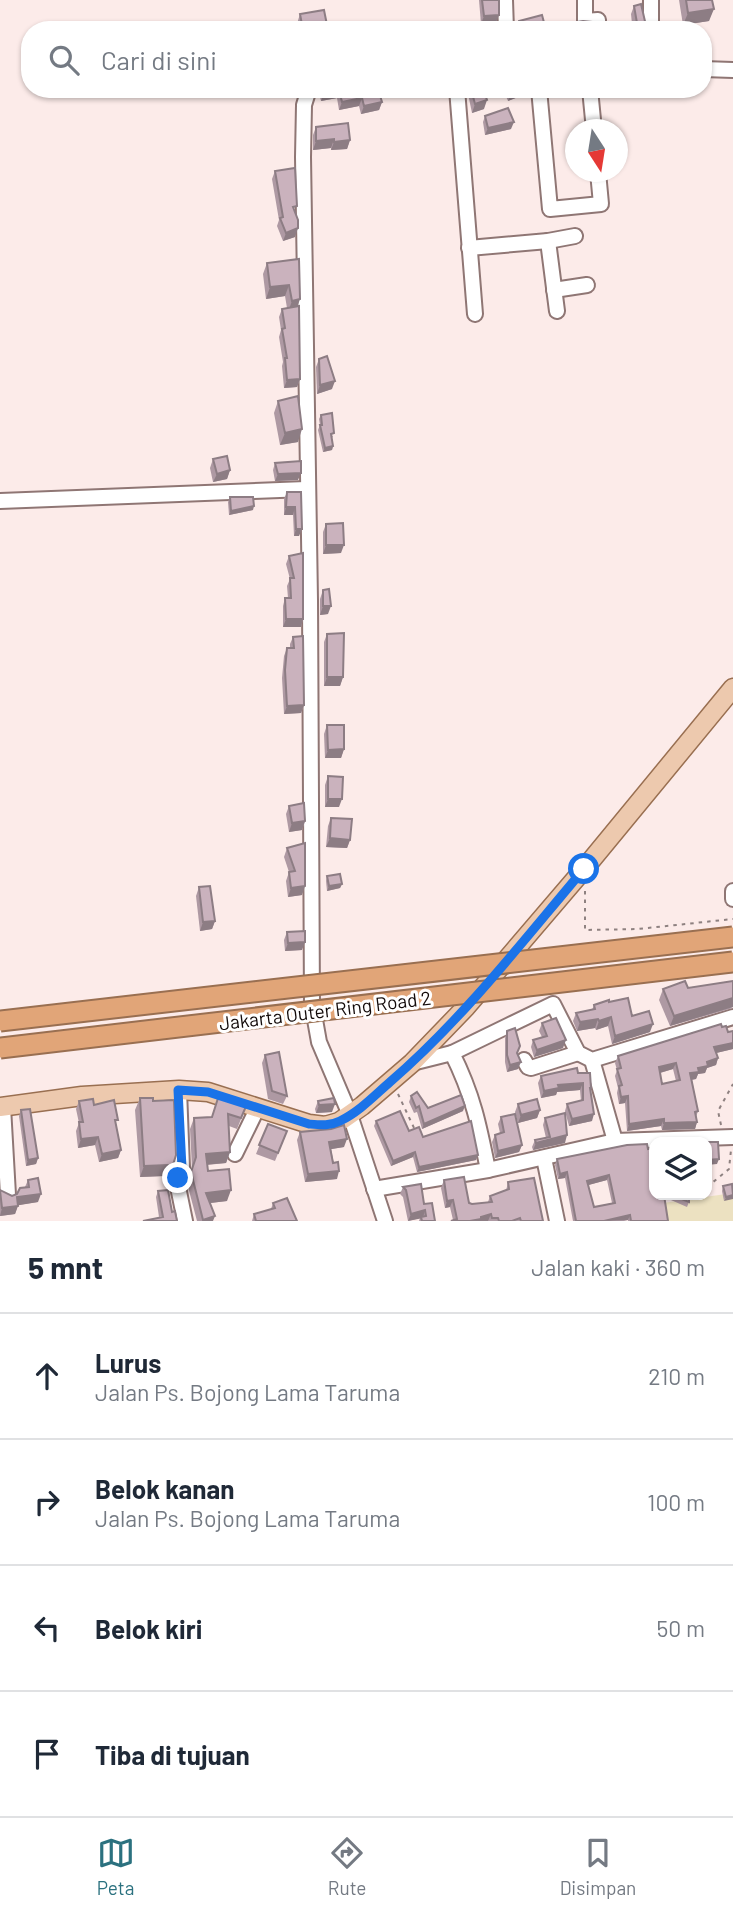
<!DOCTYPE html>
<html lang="id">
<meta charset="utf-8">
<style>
body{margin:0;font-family:Barlow,sans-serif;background:#f2f2f3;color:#1f2937}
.controls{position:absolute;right:21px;bottom:21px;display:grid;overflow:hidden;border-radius:14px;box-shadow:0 2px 5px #0004}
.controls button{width:63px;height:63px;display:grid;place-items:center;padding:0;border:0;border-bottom:2px solid #e0e1e3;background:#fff;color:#1f2937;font:35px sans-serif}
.compass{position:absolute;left:565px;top:119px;width:63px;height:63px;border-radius:50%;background:#fff;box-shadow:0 2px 5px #0004;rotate:168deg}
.stop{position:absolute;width:21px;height:21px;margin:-16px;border:5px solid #1a73e8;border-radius:50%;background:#fff}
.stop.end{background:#1a73e8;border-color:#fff;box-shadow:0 2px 7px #0008}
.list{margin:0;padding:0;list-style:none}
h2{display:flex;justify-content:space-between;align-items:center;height:91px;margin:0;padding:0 28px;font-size:30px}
h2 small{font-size:23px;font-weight:400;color:#747a83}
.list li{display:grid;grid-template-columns:46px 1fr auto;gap:21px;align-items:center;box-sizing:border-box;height:126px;padding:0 28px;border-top:2px solid #e0e1e3}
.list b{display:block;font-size:26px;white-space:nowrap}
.list p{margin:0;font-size:23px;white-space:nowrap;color:#747a83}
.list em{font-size:23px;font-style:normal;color:#747a83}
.icon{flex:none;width:38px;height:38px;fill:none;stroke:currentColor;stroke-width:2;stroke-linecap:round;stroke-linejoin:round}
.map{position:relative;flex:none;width:733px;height:1221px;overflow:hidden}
.search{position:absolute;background:#fff;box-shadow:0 2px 5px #0004;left:21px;right:21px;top:21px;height:77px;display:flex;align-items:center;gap:18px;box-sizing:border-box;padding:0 24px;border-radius:28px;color:#747a83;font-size:26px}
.sheet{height:595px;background:#fff}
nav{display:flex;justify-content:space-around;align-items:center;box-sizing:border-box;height:98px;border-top:2px solid #e0e1e3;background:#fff;font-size:19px;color:#747a83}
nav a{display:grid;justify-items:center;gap:4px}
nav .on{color:#2b717f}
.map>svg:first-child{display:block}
</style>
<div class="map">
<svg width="733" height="1221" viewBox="0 0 733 1221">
<rect width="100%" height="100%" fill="#fcebe9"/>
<polygon fill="#ece1c1" points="733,1193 733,1221 663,1221 663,1203"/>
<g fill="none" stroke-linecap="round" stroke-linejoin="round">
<defs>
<g id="minor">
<polyline points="505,0 506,30"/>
<polyline points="585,0 585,21 598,20 598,30"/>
<polyline points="651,30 651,0"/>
<polyline points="703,69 733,70"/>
<polyline points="309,89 304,105 303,157 310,600 312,1003 319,1042 350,1115 385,1221"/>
<polyline points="457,89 475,314"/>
<polyline points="539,89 550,209 601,204 598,172"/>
<polyline points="590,89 594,130"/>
<polyline points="548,241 557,311"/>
<polyline points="469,248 548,241 575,236"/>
<polyline points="554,290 587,285"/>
<polyline points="0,501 306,489"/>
<polyline points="733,891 733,899"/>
<path d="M 452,1053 C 473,1095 479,1125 488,1170"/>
<polyline points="524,1060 528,1067 531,1068 578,1053"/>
<polyline points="592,1060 615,1141"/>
<polyline points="412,1063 452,1053 553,1004 578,1053 592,1060 733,1017"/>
<polyline points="179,1090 182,1168 177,1182 185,1221"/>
<polyline points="3,1107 8,1195"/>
<polyline points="235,1154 258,1107"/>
<polyline points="544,1158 557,1221"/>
<polyline points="374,1189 488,1170 615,1141 733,1137"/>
</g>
<polyline id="major" points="0,1107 82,1096 179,1090 208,1092 309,1124 325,1126 339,1122 362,1106 412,1063 466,1007 584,869 733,688"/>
</defs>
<use href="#minor" stroke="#8f7674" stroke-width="18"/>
<use href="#major" stroke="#996f51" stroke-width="21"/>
<g stroke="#8e8180" stroke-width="2" stroke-dasharray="3.5 5" stroke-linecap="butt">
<polyline points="585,891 585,930 638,929 733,919"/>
<polyline points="398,1094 415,1130"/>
<polyline points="721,1125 718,1111 733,1084"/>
<polyline points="707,1187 729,1169 731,1150"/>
</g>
<use href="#minor" stroke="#fff" stroke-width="14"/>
<use href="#major" stroke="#edc9ae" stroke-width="18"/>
<defs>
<g id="highway-bridge">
<polyline points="0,1021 733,937"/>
<polyline points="0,1048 733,962"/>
</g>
</defs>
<use href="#highway-bridge" stroke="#996f51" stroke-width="23" stroke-linecap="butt"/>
<use href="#highway-bridge" stroke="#e1a578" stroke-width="19"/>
</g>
<g fill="#ae99a3" fill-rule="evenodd">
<polygon points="479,0 499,0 496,23 481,24"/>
<polygon points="679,0 712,0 709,21 683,25"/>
<polygon points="634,6 647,30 618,27 632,24 631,14"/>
<polygon points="300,14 328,30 296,30 296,27"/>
<polygon points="318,89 378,89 382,102 379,110 361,114 359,106 339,110 337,98 321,101"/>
<polygon points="467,89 483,89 484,109 472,113"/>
<polygon points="503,89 521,89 518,97 508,101"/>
<polygon points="485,116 511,129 485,135 483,122"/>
<polygon points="316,127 350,140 347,149 331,150 331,148 313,150 313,135"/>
<polygon points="275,171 295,237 283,241 277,226 279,220 272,179"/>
<polygon points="299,259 297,307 300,379 297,387 284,388 282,366 283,362 279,337 281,330 279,317 282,309 287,308 285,296 266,299 263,274 267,263"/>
<polygon points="319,359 332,389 317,394 316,367"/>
<polygon points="278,401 298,442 280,445 274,413"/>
<polygon points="321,415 333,437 331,438 333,446 332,450 323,452 318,430 320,425 319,419"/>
<polygon points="213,459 230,470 227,479 213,482 210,468"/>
<polygon points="275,463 298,480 275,481 273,470"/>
<polygon points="287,492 301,492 299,536 294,536 293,515 284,515 284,499"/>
<polygon points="230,497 253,510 229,515 228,502"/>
<polygon points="326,524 341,553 323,554 323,532"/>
<polygon points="289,556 303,619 301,627 283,627 283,606 285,598 288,598 287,586 290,579 286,564"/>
<polygon points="323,590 328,614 320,615 320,599"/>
<polygon points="327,634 343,677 340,686 324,686 324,642"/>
<polygon points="293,637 304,705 301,713 284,714 282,678 284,656 287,648 290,648 290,644"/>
<polygon points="327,725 344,749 341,758 325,758 324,734"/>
<polygon points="328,776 339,807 325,807 325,785"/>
<polygon points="289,806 305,821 302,830 289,832 286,814"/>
<polygon points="331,818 350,840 347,848 326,847 328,826"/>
<polygon points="287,848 302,895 288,897 286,881 289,872 284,857"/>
<polygon points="327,876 342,884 340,888 327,891 326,881"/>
<polygon points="199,887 215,921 212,929 200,931 196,896"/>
<polygon points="287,932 302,950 285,951 284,940"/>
<polygon points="688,988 733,1008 670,1026 659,1000 663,989"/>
<polygon points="609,1002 632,1016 650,1032 612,1044 608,1026 596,1030 595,1028 577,1031 573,1021 576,1013 592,1010 594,1005"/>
<polygon points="542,1023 563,1048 534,1057 531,1047 533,1040 542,1037 539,1031"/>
<path d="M 722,1027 L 728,1032 L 733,1031 L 733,1049 L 716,1053 L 718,1058 L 716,1065 L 707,1068 L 705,1073 L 698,1074 L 696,1079 L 692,1080 L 698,1111 L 696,1117 L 697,1122 L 695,1129 L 662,1130 L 661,1126 L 627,1131 L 625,1103 L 619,1104 L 617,1093 L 618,1088 L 615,1076 L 617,1070 L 615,1063 L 618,1056 ZM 673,1069 L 676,1081 L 662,1084 L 660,1073 Z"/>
<polygon points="507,1031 517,1053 518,1069 507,1072 505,1062 505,1038"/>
<polygon points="265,1055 287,1096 283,1104 268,1099 262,1063"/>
<polygon points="578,1073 590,1091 592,1121 569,1126 565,1111 567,1104 581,1101 580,1090 557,1092 556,1095 541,1098 538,1083 541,1076"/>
<polygon points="411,1096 428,1108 463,1111 422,1129 417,1112 414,1113 409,1102"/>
<polygon points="140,1098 172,1168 173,1180 169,1191 164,1176 140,1177 135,1110"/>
<polygon points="79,1101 94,1105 116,1126 121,1150 118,1158 99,1162 95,1145 78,1148 76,1131 79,1123 76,1109"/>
<polygon points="318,1101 332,1112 316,1113 315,1109"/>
<polygon points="247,1104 237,1129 229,1126 230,1152 226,1163 207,1165 208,1171 227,1201 210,1203 213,1221 197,1221 187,1183 192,1168 190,1129 194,1118 212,1117"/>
<polygon points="518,1104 540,1110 537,1118 518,1123 515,1112"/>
<polygon points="21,1110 38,1158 36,1164 26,1166 19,1116"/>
<polygon points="501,1117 522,1145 519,1152 495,1158 492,1142 495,1135 500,1133 498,1124"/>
<polygon points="545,1118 565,1143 533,1150 532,1147 535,1140 546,1138 543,1125"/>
<polygon points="376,1121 409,1131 478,1155 476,1160 417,1172 413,1157 391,1166 374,1126"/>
<polygon points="268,1124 287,1131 275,1161 256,1154"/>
<polygon points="331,1129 344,1147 331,1149 337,1179 305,1182 297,1140 300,1132"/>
<path d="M 627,1145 L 654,1195 L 689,1195 L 689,1202 L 687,1207 L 664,1197 L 668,1221 L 628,1221 L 628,1220 L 624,1221 L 573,1221 L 565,1178 L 558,1179 L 555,1165 L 557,1159 ZM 607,1180 L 612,1203 L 594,1207 L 588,1185 Z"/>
<polygon points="28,1180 38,1202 18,1205 15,1214 0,1216 0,1190 12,1196 17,1194 25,1187"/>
<polygon points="444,1180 472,1204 488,1202 490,1196 506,1191 508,1182 543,1221 451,1221 453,1220 450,1207 445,1208 441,1188"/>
<polygon points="732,1184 724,1201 722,1191 723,1186"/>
<polygon points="403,1187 424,1204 435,1221 419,1221 420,1218 408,1221 403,1197 400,1194"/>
<polygon points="158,1191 172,1212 175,1211 159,1217 156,1197"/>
<polygon points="273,1203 297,1221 252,1221 254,1214 271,1209"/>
</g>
<g fill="#8d7d84">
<polygon points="714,9 709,21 683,25 688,13"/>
<polygon points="499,15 496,23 481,24 484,16"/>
<polygon points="521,89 518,97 508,101 511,93"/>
<polygon points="626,89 656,89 625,92"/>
<polygon points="674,89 692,89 691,91 673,93"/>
<polygon points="339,90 337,98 321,101 324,93"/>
<polygon points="362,98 359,106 339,110 342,102"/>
<polygon points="487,100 484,109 472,113 475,104"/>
<polygon points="382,102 379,110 361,114 364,106"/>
<polygon points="514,122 511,129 485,135 488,128"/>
<polygon points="334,139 331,148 313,150 316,141"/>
<polygon points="350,140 347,149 331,150 334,142"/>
<polygon points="298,228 295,237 283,241 286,233"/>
<polygon points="289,285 285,296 266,299 270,287"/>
<polygon points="300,299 296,311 288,312 292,301"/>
<polygon points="300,379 297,387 284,388 287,380"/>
<polygon points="335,381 332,389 317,394 320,385"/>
<polygon points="302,429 298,442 280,445 285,433"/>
<polygon points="333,446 332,450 323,452 325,448"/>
<polygon points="230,470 227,479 213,482 217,474"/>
<polygon points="301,473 298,480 275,481 278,474"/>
<polygon points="254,506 253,510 229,515 231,511"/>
<polygon points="286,507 295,507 293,515 284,515"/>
<polygon points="296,529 302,529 299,536 294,536"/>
<polygon points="326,545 344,545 341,553 323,554"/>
<polygon points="323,606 331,606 328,614 320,615"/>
<polygon points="286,619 303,619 301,627 283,627"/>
<polygon points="327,677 343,677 340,686 324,686"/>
<polygon points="304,705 301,713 284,714 287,706"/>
<polygon points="344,749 341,758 325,758 328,750"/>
<polygon points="328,799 342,799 339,807 325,807"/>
<polygon points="305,821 302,830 289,832 292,823"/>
<polygon points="330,838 350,840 347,848 326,847"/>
<polygon points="342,884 340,888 327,891 329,886"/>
<polygon points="305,886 302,895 288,897 291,888"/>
<polygon points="215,921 212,929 200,931 203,922"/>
<polygon points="305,942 302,950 285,951 288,943"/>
<polygon points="733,998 733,1007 670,1026 674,1016"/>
<polygon points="611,1017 608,1026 596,1030 599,1021"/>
<polygon points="598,1019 595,1028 577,1031 580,1022"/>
<polygon points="653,1024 650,1032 612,1044 615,1036"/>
<polygon points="566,1040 563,1048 534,1057 537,1050"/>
<polygon points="733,1043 733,1049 712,1054 714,1047"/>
<polygon points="718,1058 716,1065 707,1068 705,1073 698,1074 696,1079 688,1080 690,1073 707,1062"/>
<polygon points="521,1062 518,1069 507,1072 510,1065"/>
<polygon points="676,1063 673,1069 656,1074 659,1067"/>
<polygon points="583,1083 580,1090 557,1092 556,1095 541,1098 544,1091 558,1085"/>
<polygon points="628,1096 625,1103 619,1104 621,1097"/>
<polygon points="335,1104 332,1112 316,1113 319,1105"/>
<polygon points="465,1106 463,1111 422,1129 424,1124"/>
<polygon points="540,1110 537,1118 518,1123 521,1115"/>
<polygon points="594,1114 592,1121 569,1126 572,1119"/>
<polygon points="664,1119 661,1126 627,1131 629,1124"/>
<polygon points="697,1122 695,1129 662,1130 664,1123"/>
<polygon points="567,1135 565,1143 533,1150 536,1143"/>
<polygon points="98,1137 95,1145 78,1148 81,1139"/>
<polygon points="347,1139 344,1147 326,1150 329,1142"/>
<polygon points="522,1145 519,1152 495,1158 498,1151"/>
<polygon points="121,1150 118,1158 99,1162 102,1154"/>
<polygon points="230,1152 226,1163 202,1165 206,1154"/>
<polygon points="415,1152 413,1157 391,1166 393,1161"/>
<polygon points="478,1155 476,1160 417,1172 419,1167"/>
<polygon points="38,1158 36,1164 26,1166 28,1160"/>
<polygon points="719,1159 717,1164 707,1165 707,1160"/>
<polygon points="168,1165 164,1176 140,1177 144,1166"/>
<polygon points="339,1171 337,1179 305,1182 308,1174"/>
<polygon points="567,1172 565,1178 558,1179 560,1174"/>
<polygon points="609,1175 607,1180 585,1186 587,1181"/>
<polygon points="231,1190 227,1201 202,1204 206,1193"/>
<polygon points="41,1194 38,1202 14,1206 17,1197"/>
<polygon points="733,1195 733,1199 724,1201 726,1197"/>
<polygon points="453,1200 450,1207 445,1208 447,1201"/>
<polygon points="18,1206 15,1214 0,1216 2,1208"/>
<polygon points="425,1210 423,1218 408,1221 411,1214"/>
<polygon points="491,1214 488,1221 470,1221 481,1217"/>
<polygon points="630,1215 628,1220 604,1221"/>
<polygon points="215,1216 213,1221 203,1221 203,1220"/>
</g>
<g fill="#cab2bd" stroke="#8d7d84" stroke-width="2" fill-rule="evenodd">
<polygon points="482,0 499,0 499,15 484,16"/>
<polygon points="686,0 712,0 714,9 688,13"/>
<polygon points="641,4 647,30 605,30 610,23 617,22 618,27 637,23 634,6"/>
<polygon points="324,10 328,30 303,30 300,14"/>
<polygon points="542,15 546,30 519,30 519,21"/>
<polygon points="583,21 592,22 596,29 597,30 571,30 570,23"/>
<polygon points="323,89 378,89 382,102 364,106 362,98 342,102 339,90 324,93"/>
<polygon points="471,89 483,89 487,100 475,104"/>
<polygon points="509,89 520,89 511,93"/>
<polygon points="508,108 514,122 488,128 485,116"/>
<polygon points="348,123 350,140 334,142 334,139 316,141 316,127"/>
<polygon points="295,168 297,206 293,207 298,220 298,228 286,233 280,218 283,217 275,171"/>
<polygon points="299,259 300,299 292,301 289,285 270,287 267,263"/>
<polygon points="299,306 300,379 287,380 285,358 287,358 282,329 285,328 282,309"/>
<polygon points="327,356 335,381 320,385 319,359"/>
<polygon points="298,396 302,429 285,433 278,401"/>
<polygon points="332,413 334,433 331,434 333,446 325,448 320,425 322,425 321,415"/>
<polygon points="227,456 230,470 217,474 213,459"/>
<polygon points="301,461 301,473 278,474 275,463"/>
<polygon points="287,492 301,492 302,529 296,529 295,507 286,507"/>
<polygon points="230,497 253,497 254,506 231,511"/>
<polygon points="343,523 344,545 326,545 326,524"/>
<polygon points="303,553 303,619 286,619 285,598 291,598 290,578 294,578 289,556"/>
<polygon points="329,589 331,606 323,606 323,590"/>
<polygon points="344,633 343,677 327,677 327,634"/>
<polygon points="303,636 304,705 287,706 285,670 287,648 294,648 293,637"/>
<polygon points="327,725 344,725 344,749 328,750"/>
<polygon points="328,776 343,777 342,799 328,799"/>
<polygon points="304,803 305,821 292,823 289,806"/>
<polygon points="331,818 352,819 350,840 330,838"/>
<polygon points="305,843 305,886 291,888 289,872 295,871 287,848"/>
<polygon points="340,874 342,884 329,886 327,876"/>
<polygon points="210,886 215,921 203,922 199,887"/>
<polygon points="305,931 305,942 288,943 287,932"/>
<polygon points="685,981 688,988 733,981 733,998 674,1016 663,989"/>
<polygon points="628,998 632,1016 649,1011 653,1024 615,1036 611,1017 599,1021 598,1019 580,1022 576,1013 595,1009 594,1005 609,1000 609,1002"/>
<polygon points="556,1018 566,1040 537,1050 533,1040 547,1036 542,1023"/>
<path d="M 721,1024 L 722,1027 L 726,1026 L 728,1032 L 733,1031 L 733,1043 L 714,1047 L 718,1058 L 707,1062 L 708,1066 L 698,1068 L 699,1072 L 690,1073 L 698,1111 L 695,1112 L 697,1122 L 664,1123 L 664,1119 L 629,1124 L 628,1096 L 621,1097 L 619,1086 L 622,1085 L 617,1069 L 621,1068 L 618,1056 ZM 676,1063 L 680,1080 L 662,1084 L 659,1067 Z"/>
<polygon points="515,1028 520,1046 517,1053 521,1062 510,1065 507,1055 507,1031"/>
<polygon points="279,1052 287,1096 272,1091 265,1055"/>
<polygon points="577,1068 578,1073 590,1073 591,1088 590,1088 594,1114 572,1119 567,1104 583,1100 583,1083 558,1085 559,1088 544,1091 541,1076"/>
<polygon points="417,1092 428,1108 461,1095 465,1106 424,1124 419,1106 416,1108 411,1096"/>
<polygon points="219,1095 247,1104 241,1118 228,1114 230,1152 206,1154 208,1171 229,1169 231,1190 206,1193 215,1216 203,1220 191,1172 196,1157 194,1118 212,1117"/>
<polygon points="140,1098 153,1098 153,1101 174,1100 176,1155 172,1168 173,1180 168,1165 144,1166"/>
<polygon points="334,1098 335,1104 319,1105 318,1101"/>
<polygon points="93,1099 94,1105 114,1100 118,1120 115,1120 121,1150 102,1154 98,1137 81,1139 79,1122 83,1122 79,1101"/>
<polygon points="537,1099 540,1110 521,1115 518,1104"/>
<polygon points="30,1109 38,1158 28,1160 21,1110"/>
<polygon points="400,1111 409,1131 419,1127 423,1137 471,1121 478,1155 419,1167 415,1152 393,1161 376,1121"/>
<polygon points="565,1113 567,1135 536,1143 535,1140 550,1137 545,1118"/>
<polygon points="515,1114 522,1145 498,1151 495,1135 504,1132 501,1117"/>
<polygon points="268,1124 287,1131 278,1153 259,1145"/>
<polygon points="344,1125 347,1139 329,1142 333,1163 338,1162 339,1171 308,1174 300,1132 331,1129"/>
<polygon points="707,1142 718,1142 719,1159 707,1160"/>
<path d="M 647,1144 L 648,1149 L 654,1148 L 654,1195 L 664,1195 L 668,1221 L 631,1221 L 630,1215 L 604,1221 L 576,1221 L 567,1172 L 560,1174 L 557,1159 L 627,1145 ZM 609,1175 L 615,1203 L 594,1207 L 587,1181 Z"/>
<polygon points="464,1177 469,1203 472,1204 492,1202 490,1196 509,1189 508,1182 534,1178 543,1221 521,1221 520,1218 512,1221 499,1221 498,1218 492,1218 491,1214 481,1217 481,1219 470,1221 451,1221 457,1219 453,1200 447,1201 444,1180"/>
<polygon points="38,1178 41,1194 17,1197 18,1206 2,1208 0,1190 12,1196 17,1194 20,1188 29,1187 28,1180"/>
<polygon points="421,1184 424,1204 432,1203 435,1221 422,1221 421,1217 426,1216 425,1210 411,1214 406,1190 403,1187"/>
<polygon points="732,1184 733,1195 726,1197 723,1186"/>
<polygon points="168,1190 172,1212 175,1211 177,1221 143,1221 163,1217 158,1191"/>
<polygon points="672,1195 689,1195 689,1202"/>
<polygon points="287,1198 297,1221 256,1221 254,1214 275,1208 273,1203"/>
</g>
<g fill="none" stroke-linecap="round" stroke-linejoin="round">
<path stroke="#1a73e8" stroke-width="9" d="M 178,1178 L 182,1168 L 178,1090 L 208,1092 L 309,1124 C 321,1125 330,1126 340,1121 C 359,1112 375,1095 390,1082 C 463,1019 522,942 584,869"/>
</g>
<g text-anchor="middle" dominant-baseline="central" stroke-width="6" stroke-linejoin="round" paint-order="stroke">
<g font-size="19" fill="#120a09" stroke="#fff">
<text transform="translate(325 1010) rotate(-7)">Jakarta Outer Ring Road 2</text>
</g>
</g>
</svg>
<div class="controls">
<button><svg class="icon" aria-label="layers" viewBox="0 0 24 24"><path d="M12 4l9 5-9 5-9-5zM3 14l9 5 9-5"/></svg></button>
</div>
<svg class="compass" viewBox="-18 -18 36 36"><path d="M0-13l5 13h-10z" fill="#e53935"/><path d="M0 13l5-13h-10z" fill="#747a83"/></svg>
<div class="stop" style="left:584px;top:869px"></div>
<div class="stop end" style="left:178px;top:1178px"></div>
<div class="search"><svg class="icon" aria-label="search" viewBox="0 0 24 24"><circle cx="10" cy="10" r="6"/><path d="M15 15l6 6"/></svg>Cari di sini</div>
</div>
<section class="sheet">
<h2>5 mnt<small>Jalan kaki · 360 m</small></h2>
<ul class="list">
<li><svg class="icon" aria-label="ahead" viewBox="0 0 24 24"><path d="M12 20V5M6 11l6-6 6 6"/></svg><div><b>Lurus</b><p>Jalan Ps. Bojong Lama Taruma</p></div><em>210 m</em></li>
<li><svg class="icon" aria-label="right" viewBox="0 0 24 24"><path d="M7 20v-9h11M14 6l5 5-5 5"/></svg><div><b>Belok kanan</b><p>Jalan Ps. Bojong Lama Taruma</p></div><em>100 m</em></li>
<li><svg class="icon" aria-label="left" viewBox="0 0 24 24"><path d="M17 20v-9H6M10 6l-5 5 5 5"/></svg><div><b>Belok kiri</b></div><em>50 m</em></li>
<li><svg class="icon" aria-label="arrive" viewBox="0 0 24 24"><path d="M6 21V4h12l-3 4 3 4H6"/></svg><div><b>Tiba di tujuan</b></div></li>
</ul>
</section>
<nav>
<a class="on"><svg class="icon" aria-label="map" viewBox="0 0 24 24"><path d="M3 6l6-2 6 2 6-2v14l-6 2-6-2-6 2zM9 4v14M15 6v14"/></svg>Peta</a>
<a><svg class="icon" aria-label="directions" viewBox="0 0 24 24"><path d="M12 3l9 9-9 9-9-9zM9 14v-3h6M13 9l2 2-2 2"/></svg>Rute</a>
<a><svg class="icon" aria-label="saved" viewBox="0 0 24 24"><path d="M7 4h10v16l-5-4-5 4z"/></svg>Disimpan</a>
</nav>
